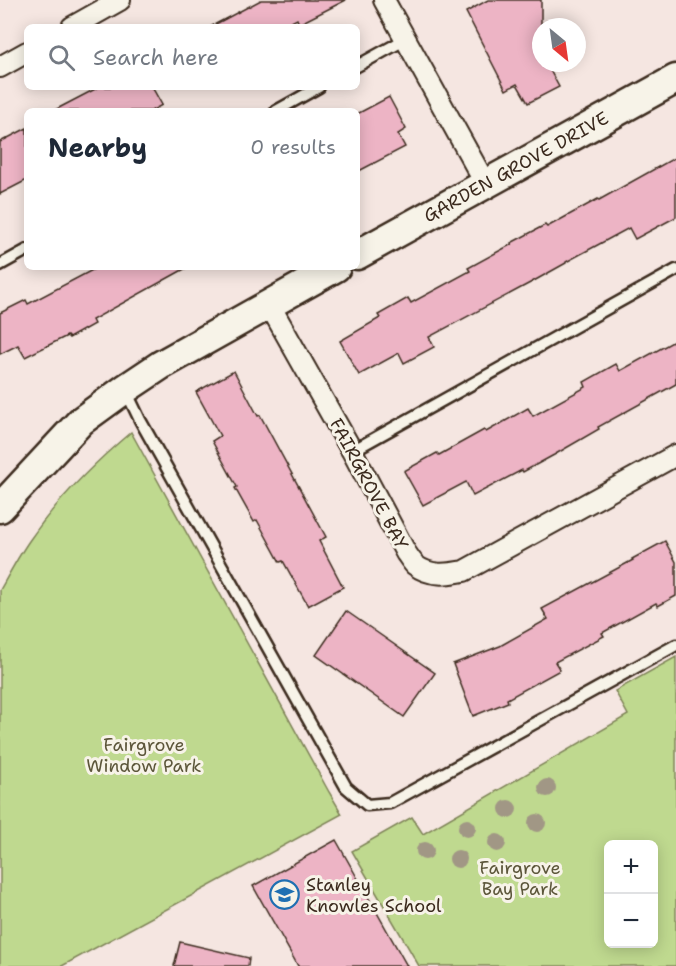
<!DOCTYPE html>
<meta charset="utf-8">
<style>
body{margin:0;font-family:"Shantell Sans",sans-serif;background:#f6f6f7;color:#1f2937}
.controls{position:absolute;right:18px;bottom:18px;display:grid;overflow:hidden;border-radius:9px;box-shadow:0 3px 15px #0003}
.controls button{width:54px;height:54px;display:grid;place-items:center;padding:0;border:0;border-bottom:2px solid #e0e1e3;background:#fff;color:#1f2937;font:30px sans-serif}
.compass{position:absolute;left:532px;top:18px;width:54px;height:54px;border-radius:50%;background:#fff;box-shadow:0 3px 15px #0003;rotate:151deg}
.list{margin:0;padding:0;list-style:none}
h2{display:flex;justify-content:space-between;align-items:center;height:78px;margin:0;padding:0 24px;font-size:26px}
h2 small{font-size:20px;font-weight:400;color:#747a83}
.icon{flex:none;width:33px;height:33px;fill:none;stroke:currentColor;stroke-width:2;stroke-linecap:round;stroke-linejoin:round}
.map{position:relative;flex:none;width:676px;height:966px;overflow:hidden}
.search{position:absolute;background:#fff;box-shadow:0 3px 15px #0003;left:24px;top:24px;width:336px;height:66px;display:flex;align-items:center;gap:15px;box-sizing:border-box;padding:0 21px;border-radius:9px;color:#747a83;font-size:22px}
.panel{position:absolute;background:#fff;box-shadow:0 3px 15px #0003;left:24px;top:108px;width:336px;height:162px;border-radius:9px}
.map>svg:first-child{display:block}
</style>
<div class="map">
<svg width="676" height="966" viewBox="0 0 676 966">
<rect width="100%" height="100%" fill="#f5e6e1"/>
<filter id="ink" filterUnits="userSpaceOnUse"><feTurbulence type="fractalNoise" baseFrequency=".0167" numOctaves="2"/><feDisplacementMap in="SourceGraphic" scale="12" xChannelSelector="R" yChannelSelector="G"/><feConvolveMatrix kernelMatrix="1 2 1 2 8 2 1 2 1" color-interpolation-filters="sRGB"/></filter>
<g filter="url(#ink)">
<g fill="#bfd98f" stroke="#7d8256" stroke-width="1.5" fill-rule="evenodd">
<path d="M 131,432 L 329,792 L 342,814 L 62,966 L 0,966 L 0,590 C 9,574 18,557 29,541 C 57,500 93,464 131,432 Z"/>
<path d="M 676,657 L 676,966 L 419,966 L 352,851 L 412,817 L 423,834 L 628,715 L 615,691 ZM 608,844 L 654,844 L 654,944 L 608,944 Z"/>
</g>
<g fill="#edb4c5" stroke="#3b2a1e" stroke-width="1.5">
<polygon points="261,0 346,0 299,24 297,19 282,27 210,27"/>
<polygon points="488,0 541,0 541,63 546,63 559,87 528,103 517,84 506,90 466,12"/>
<polygon points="99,87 152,87 162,105 151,111 53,111"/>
<polygon points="389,97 406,129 398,134 405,147 357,172 357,114"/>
<polygon points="27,128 27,180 0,194 0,142"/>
<polygon points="676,157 676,217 635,239 629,228 566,262 566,263 532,282 429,337 434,347 404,363 399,353 359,375 340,341 380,318 378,315 408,298 411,303 470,271 468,268 512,244 511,243 545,225 547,227 598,199 599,200"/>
<polygon points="98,267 188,267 92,320 94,324 69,338 67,336 25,357 18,345 0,354 0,313 26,300 28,304"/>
<polygon points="676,340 676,384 598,427 599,429 554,455 523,472 522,470 473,496 466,482 423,505 404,471 437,453 439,455 484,430 486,432 528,408 533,416 586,387 584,382 616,364 620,371"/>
<polygon points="234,371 258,416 260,415 326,537 319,541 343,587 308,606 283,561 280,562 257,520 254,522 235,488 237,487 212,441 220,436 196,392"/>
<polygon points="665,541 676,562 676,596 658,606 656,603 602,633 604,636 555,662 560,670 507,699 508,702 473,716 453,664 500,646 548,619 542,609 633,560 632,559"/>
<polygon points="346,611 435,673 404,717 316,655"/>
<polygon points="336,840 407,966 298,966 253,886"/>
<polygon points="180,942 249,958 248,966 174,966"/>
</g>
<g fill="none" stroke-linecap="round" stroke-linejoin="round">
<defs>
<g id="lane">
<polyline points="357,66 406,39"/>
<polyline points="276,111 319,87"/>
<polyline points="0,265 27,250"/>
<polyline points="126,391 140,420 346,787 367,805 390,803 676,645"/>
<polyline points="352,451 676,270"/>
</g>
<g id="street">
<polyline points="384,0 485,183"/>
<polyline points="72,27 120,0"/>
<polyline points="0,67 27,52"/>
<path d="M 269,304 L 352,451 L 406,553 C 409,557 412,562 415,565 C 430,577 448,574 464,571 L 676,455"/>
</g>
<g id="secondary">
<polyline points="357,255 676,79"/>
<polyline points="0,508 81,421 125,389 161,365 336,267"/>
</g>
</defs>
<use href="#lane" stroke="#3b2a1e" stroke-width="15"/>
<use href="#street" stroke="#3b2a1e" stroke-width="24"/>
<use href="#secondary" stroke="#3b2a1e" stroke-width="33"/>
<use href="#lane" stroke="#f7f3e8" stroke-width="10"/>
<use href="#street" stroke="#f7f3e8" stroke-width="20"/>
<use href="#secondary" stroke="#f7f3e8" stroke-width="28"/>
</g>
<g fill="#a19785">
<circle cx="547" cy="788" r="9"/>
<circle cx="508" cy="809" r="9"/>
<circle cx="537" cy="823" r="9"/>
<circle cx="467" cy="828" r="9"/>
<circle cx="497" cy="843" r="9"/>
<circle cx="425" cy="851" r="9"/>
<circle cx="458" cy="859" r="9"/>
</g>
</g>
<defs>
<symbol id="school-ring" viewBox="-11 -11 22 22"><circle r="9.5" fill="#f7f3e8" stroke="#1f6fb2" stroke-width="1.5"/><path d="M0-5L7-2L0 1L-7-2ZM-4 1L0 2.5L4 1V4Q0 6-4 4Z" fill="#1f6fb2"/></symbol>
</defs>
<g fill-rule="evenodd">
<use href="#school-ring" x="268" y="878" width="33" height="33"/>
</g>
<g text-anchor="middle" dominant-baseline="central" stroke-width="6" stroke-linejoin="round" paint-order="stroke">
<g font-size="18" fill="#3b2a1e" stroke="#f7f3e8">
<text transform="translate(516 167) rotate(-29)">GARDEN GROVE DRIVE</text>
<text transform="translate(369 484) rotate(62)">FAIRGROVE BAY</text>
</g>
<g font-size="18" fill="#5c563a" stroke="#f7f3e8">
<text x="144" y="745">Fairgrove<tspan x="144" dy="21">Window Park</tspan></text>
<text x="520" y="868">Fairgrove<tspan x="520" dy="21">Bay Park</tspan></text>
</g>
<g font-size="18" fill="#3b2a1e" stroke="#f7f3e8" text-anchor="start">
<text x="306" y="885">Stanley<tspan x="306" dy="21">Knowles School</tspan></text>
</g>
</g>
</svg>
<div class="controls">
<button>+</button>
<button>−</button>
</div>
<svg class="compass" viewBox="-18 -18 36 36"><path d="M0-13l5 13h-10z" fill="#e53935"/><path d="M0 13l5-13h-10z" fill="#747a83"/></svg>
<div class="search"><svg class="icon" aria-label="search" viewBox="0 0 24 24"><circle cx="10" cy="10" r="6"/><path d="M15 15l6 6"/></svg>Search here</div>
<section class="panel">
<h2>Nearby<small>0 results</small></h2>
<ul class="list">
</ul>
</section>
</div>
